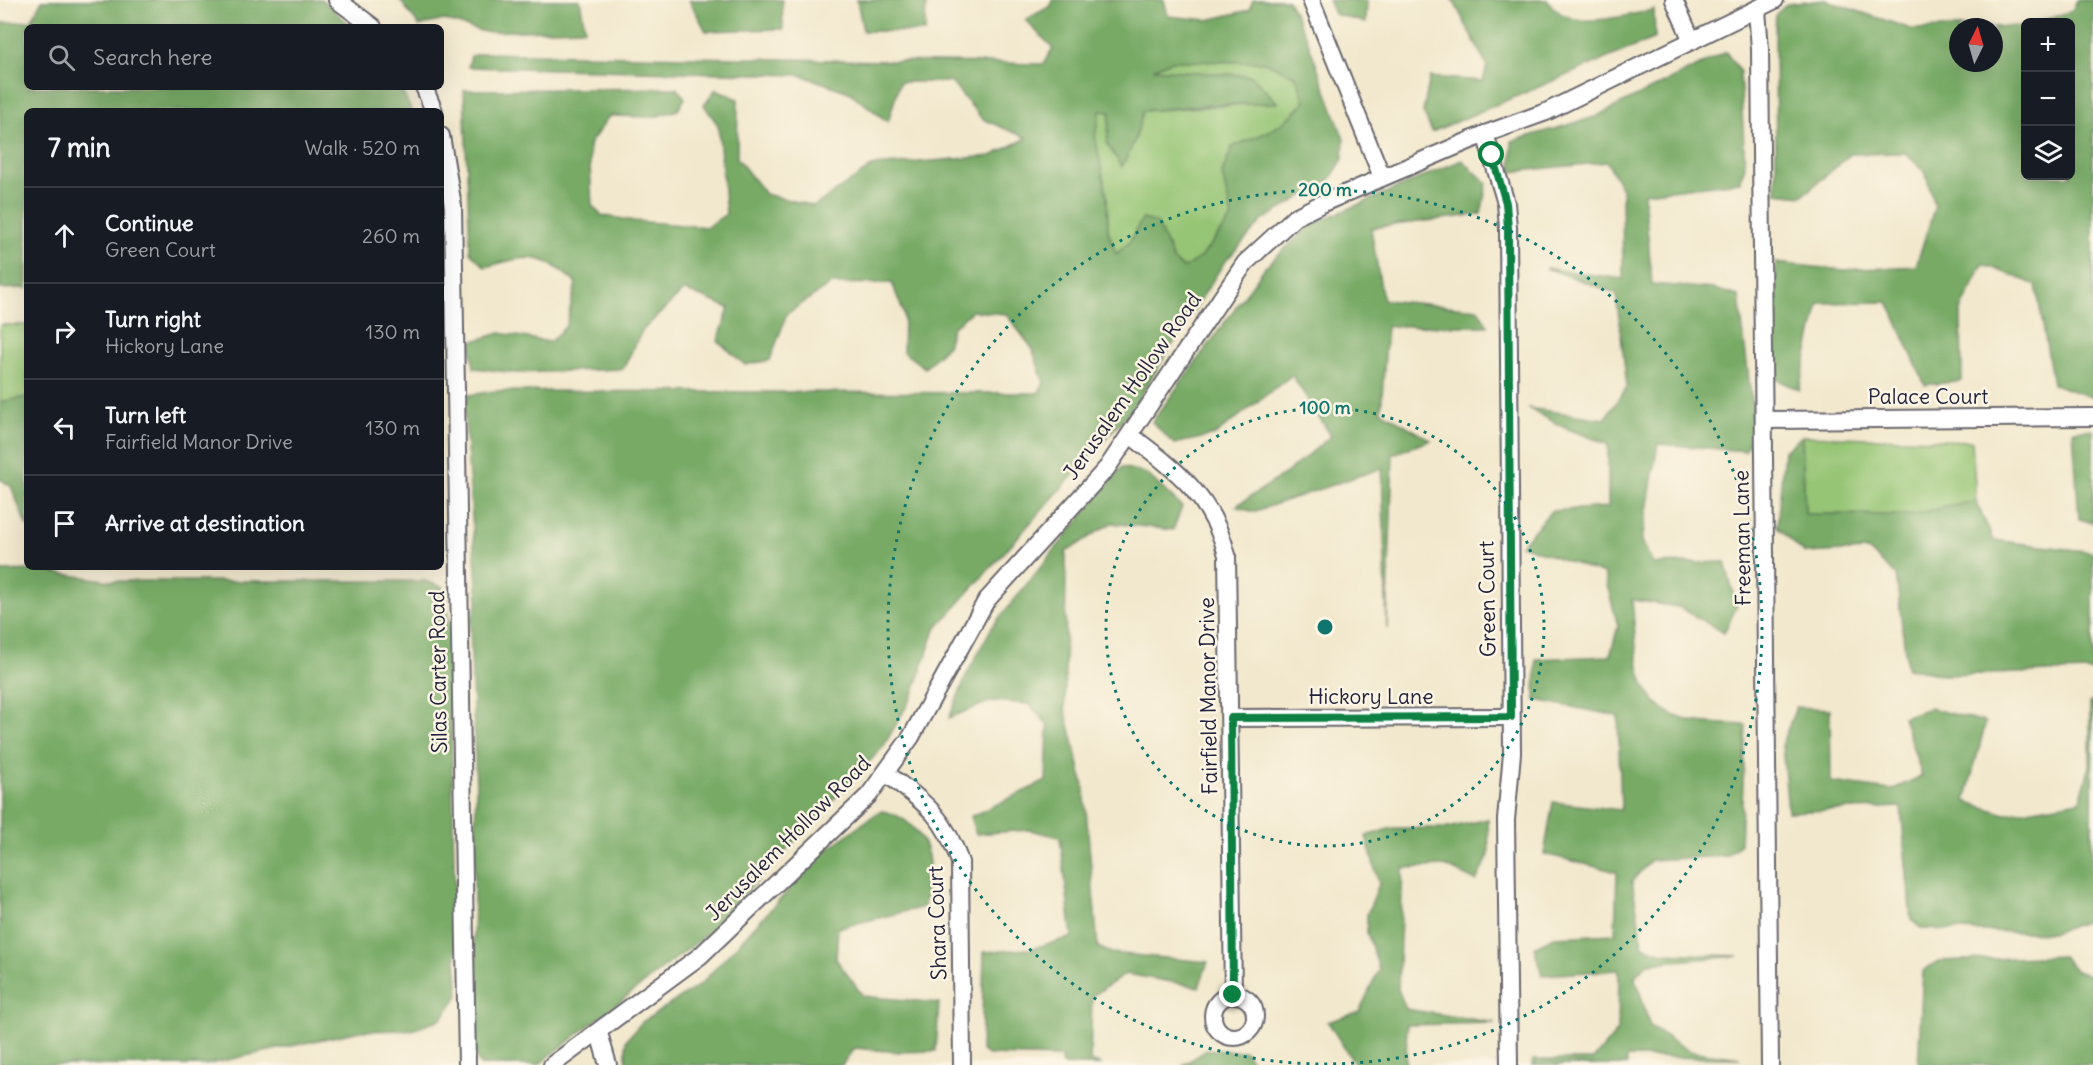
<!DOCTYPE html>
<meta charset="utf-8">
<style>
body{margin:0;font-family:Delius,sans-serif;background:#242831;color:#f1f3f6}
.controls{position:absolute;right:18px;top:18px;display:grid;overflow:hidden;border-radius:9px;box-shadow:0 6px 24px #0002}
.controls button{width:54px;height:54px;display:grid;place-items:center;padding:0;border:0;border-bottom:2px solid #363941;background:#171b24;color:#f1f3f6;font:30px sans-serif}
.compass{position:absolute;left:1949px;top:18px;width:54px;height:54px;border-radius:50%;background:#171b24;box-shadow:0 6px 24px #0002;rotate:5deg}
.stop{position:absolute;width:18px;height:18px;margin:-14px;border:4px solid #0b8043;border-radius:50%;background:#fff}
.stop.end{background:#0b8043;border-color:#fff;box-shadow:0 2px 6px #0008}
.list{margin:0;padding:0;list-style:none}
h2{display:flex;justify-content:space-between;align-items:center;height:78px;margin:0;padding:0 24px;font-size:26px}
h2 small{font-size:20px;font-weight:400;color:#9ea1a6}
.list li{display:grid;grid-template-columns:39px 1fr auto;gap:18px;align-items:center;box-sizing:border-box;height:96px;padding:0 24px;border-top:2px solid #363941}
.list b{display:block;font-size:22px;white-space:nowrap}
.list p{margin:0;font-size:20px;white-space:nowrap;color:#9ea1a6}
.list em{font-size:20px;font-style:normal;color:#9ea1a6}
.icon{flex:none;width:33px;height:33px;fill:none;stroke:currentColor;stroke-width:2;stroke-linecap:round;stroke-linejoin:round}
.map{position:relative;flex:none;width:2093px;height:1065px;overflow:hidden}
.search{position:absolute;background:#171b24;box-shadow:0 6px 24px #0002;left:24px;top:24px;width:420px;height:66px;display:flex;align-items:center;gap:15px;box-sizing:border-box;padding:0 21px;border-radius:9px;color:#9ea1a6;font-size:22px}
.panel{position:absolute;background:#171b24;box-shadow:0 6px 24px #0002;left:24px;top:108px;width:420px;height:462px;border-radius:9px}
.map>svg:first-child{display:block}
</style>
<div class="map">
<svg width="2093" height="1065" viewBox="0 0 2093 1065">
<rect width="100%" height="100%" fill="#fcf5e5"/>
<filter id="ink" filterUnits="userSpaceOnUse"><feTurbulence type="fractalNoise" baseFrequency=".0167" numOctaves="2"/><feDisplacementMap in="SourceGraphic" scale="12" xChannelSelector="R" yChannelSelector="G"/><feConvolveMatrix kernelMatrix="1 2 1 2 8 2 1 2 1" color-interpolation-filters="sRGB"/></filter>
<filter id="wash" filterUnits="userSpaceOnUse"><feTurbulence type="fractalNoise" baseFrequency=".008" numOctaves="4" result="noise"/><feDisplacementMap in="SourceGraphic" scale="24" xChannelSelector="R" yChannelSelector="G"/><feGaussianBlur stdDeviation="1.35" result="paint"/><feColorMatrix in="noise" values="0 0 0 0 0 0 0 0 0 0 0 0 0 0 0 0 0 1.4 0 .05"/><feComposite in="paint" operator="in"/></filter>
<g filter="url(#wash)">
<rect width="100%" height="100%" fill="#f2e8cd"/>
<g fill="#96c574" stroke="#5c7458" stroke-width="1.5">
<path d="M 1171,61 L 1265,62 L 1296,76 L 1305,101 C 1284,128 1263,134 1232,147 L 1222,174 L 1232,217 L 1202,256 L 1184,268 L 1173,260 L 1168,246 L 1143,219 L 1129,243 L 1116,254 L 1108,230 L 1107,196 L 1095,136 L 1099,111 L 1110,112 L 1107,144 L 1135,140 L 1143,111 L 1277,102 L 1252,76 L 1151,69 Z"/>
<polygon points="0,325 27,325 27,397 0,402"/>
<polygon points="1802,436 1972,441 1976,501 1909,515 1805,514"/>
</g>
<g fill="#78aa66" stroke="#4d6650" stroke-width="1.5" fill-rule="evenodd">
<polygon points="42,0 322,0 352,27 27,27 27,87 400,87 412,111 27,111 27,288 0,289 0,23 31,21"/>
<polygon points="400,0 580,0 585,29 484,32 444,20 419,26"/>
<polygon points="689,0 782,0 783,29 706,31"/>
<polygon points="857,0 926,0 925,32 863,31"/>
<path d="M 1052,0 L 1164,0 L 1168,16 L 1208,20 L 1249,10 L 1253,0 L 1288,0 L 1307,39 L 1344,139 L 1343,159 L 1330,180 L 1263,220 L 1223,264 L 1132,409 L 935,630 L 912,697 L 883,747 L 705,936 L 538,1065 L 480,1065 L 471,1045 L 476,788 L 470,624 L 478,601 L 464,406 L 469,395 L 495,391 L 1038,393 L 1044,383 L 1032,348 L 1006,314 L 972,311 L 952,328 L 947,346 L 925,368 L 903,352 L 904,314 L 892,283 L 831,284 L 787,314 L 770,360 L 745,365 L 718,341 L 729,308 L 684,290 L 642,331 L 623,369 L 517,373 L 474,368 L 470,342 L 500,333 L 550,342 L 566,326 L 576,283 C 539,251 530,255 485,267 L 470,252 L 464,90 L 677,88 L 685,98 L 678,110 L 654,117 L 609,116 L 589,145 L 592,205 L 601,215 L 634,221 L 707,227 L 726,214 L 718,125 L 704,105 L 716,89 L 738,99 L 737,158 L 765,194 L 814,206 L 873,166 L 991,156 L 1027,138 L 982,119 L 951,82 L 900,82 L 888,122 L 849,92 L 800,75 L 468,67 L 471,56 L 483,53 L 1043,64 L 1053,48 L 1025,20 L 1051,6 ZM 1171,61 L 1265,62 L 1296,76 L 1305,101 C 1284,128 1263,134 1232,147 L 1222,174 L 1232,217 L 1202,256 L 1184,268 L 1173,260 L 1157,223 L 1142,219 L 1129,243 L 1116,254 L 1108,231 L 1107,196 L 1095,136 L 1100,111 L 1110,112 L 1107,144 L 1122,167 L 1135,140 L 1143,111 L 1209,105 L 1277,103 L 1252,76 L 1153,69 Z"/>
<polygon points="1328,0 1367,0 1366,23 1334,14"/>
<path d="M 1453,0 L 1548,0 C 1568,35 1623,15 1654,10 L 1655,38 L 1432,132 L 1423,112 L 1430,77 L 1483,81 L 1487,66 Z"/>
<path d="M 1825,0 L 1911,29 L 2025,26 L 2026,176 L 2070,176 L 2070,22 L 2036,22 L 2072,11 L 2077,0 L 2093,0 L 2093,398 L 2053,384 L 2036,285 L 1983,264 L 1961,310 L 1962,381 L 1925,385 L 1888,302 L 1819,303 L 1799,390 L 1776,379 L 1776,263 L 1844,270 L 1916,266 L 1935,206 L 1925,172 L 1905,153 L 1851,154 L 1802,196 L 1776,193 L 1775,15 L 1787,4 ZM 1958,27 L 1994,27 L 1994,63 L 1958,63 Z"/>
<path d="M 1726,52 L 1740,72 L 1745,166 L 1740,182 L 1644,193 L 1652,284 L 1714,289 L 1739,296 L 1755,431 L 1745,451 L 1658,444 L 1642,541 L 1653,564 L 1725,562 L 1737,606 L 1724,633 L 1679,607 L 1632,600 C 1638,650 1630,707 1691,721 C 1708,724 1728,724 1746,725 L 1740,845 L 1726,856 L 1651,860 L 1632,881 L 1643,946 L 1663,953 L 1739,956 L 1648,963 L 1635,976 L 1650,1026 L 1689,1051 L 1740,1058 L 1627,1057 L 1627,1065 L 1532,1065 L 1533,1060 L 1593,1060 L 1618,1030 L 1619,970 L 1542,975 L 1534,947 L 1554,937 L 1615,934 L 1617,872 L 1544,854 L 1553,802 L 1621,810 L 1618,716 L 1535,700 L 1536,659 L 1610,656 L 1618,626 L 1604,574 L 1521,545 L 1551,511 L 1608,507 L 1608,444 L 1565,428 L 1528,408 L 1605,419 L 1627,387 L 1616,293 L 1546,268 L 1623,279 L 1622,189 L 1607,162 L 1511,172 L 1512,141 L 1595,117 Z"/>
<polygon points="1462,160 1487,183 1481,214 1371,228 1383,300 1478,309 1488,326 1387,326 1381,411 1431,440 1393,454 1387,629 1382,468 1253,512 1236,506 1285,474 1331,436 1292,375 1215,435 1174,444 1152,422 1266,266 1311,225"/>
<polygon points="27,397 27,527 11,486 0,479 0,402"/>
<polygon points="2093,429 2093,523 2079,519 2073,431"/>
<polygon points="1802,436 1805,514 1909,515 1976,501 1993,540 2093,552 2093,671 1944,675 1907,668 1896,575 1868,550 1804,553 1777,527 1784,451"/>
<polygon points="1122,467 1147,474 1182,507 1173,530 1111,523 1066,552 1065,708 1084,787 1098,947 1111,953 1208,962 1199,987 1126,974 1092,996 1090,1061 1102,1065 1062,1065 1061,1057 988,1055 981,1050 984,952 1030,949 1072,937 1060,837 1029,830 976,834 970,817 1046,781 1048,725 1029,704 992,701 949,718 967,674 992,627"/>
<polygon points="36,570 112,581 425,581 444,587 449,621 456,961 459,995 441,1019 412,1030 360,1031 205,1065 0,1065 0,571"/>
<polygon points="2090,702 2093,702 2091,920 2053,933 1922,929 1911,920 1901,807 1788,812 1782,744 1796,707 1830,709 1831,782 1891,790 1922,776 1903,717 1929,708 1986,722 1965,801 2005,814 2080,801 2090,766"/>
<path d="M 880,811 C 906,813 928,838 929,865 C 929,878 926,893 924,907 L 838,928 L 836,959 L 863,996 L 939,1003 L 936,1051 L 897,1052 L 854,1048 L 842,1065 L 626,1065 L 626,1040 L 642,1022 L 700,985 L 825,851 Z"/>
<polygon points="1488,819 1489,855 1476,881 1445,866 1403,868 1398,989 1406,1009 1496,1023 1407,1025 1406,1065 1355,1065 1328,1022 1359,1012 1379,969 1367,933 1367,915 1379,884 1366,836 1392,828 1448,828"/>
<polygon points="2063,956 2076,971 2093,977 2093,1065 1918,1065 1923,971 1938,961"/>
<polygon points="1207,1050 1245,1051 1255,1065 1183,1065"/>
</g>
</g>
<g filter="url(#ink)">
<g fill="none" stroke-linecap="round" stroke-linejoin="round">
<defs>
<g id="minor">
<polyline points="337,0 373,27"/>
<polyline points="1311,0 1382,177"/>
<polyline points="1674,0 1692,41"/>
<polyline points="1757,10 1760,49 1770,1065"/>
<polyline points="424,87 434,111"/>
<polyline points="1485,134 1506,203 1508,228 1512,753 1506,820 1509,1065"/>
<polyline points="441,136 453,206 467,1065"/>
<polyline points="1764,420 2093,417"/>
<path d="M 1130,435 C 1176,470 1212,496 1227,555 L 1233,995"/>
<polyline points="1231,718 1511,717"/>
<path d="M 887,774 C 925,803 944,815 960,862 L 962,1065"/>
<circle cx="1234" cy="1016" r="21"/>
<polyline points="599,1033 608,1065"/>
<polyline points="552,1065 700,956 869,795 911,737 986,601 1107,468 1245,263 1295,217 1323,203 1485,134 1546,112 1775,0"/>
</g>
</defs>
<use href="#minor" stroke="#6b676e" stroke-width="20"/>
<use href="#minor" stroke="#fff" stroke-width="16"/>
</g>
</g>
<g fill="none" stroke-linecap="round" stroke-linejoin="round" filter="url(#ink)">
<polyline stroke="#0b8043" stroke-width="8" points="1233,995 1231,718 1511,717 1508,228 1506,203 1492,155"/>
</g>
<g fill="none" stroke="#0f766e" stroke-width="3" stroke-dasharray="3 6">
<circle cx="1325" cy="627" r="219"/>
<circle cx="1325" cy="627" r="437"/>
</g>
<g text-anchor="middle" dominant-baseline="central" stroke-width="5" stroke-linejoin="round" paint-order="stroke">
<g font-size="21" fill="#22223b" stroke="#fcf5e5">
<text transform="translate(1132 386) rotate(-55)">Jerusalem Hollow Road</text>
<text x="1928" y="396">Palace Court</text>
<text transform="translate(1742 538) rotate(-91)">Freeman Lane</text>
<text transform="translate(1487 599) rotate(-91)">Green Court</text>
<text transform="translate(438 672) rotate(-91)">Silas Carter Road</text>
<text transform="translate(1208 696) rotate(-91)">Fairfield Manor Drive</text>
<text x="1371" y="696">Hickory Lane</text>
<text transform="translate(788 838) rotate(-45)">Jerusalem Hollow Road</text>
<text transform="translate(937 923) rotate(-92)">Shara Court</text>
</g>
</g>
<circle cx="1325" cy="627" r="9" fill="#0f766e" stroke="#fcf5e5" stroke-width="3"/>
<g font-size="18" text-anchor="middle" font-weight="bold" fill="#0f766e" stroke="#fcf5e5" stroke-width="5" stroke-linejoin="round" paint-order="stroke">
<text x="1325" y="196">200 m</text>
<text x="1325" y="414">100 m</text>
</g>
</svg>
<div class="controls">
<button>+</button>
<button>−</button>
<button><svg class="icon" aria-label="layers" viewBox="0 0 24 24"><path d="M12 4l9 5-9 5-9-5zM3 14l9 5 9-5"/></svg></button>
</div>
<svg class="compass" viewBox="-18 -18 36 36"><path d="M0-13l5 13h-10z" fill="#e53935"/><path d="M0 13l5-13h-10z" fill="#9ea1a6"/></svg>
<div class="stop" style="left:1492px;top:155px"></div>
<div class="stop end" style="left:1233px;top:995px"></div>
<div class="search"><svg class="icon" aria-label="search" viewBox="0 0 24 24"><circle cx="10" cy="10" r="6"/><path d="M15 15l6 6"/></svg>Search here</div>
<section class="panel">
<h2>7 min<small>Walk · 520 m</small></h2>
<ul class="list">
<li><svg class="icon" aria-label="ahead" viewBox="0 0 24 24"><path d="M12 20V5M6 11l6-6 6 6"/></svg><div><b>Continue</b><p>Green Court</p></div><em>260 m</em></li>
<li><svg class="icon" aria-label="right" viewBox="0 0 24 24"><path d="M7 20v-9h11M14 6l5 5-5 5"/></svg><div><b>Turn right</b><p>Hickory Lane</p></div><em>130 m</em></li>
<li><svg class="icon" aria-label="left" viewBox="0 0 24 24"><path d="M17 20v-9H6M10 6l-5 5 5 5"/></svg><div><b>Turn left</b><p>Fairfield Manor Drive</p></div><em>130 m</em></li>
<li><svg class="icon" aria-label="arrive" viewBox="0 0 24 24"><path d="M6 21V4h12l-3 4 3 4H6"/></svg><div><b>Arrive at destination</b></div></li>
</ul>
</section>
</div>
